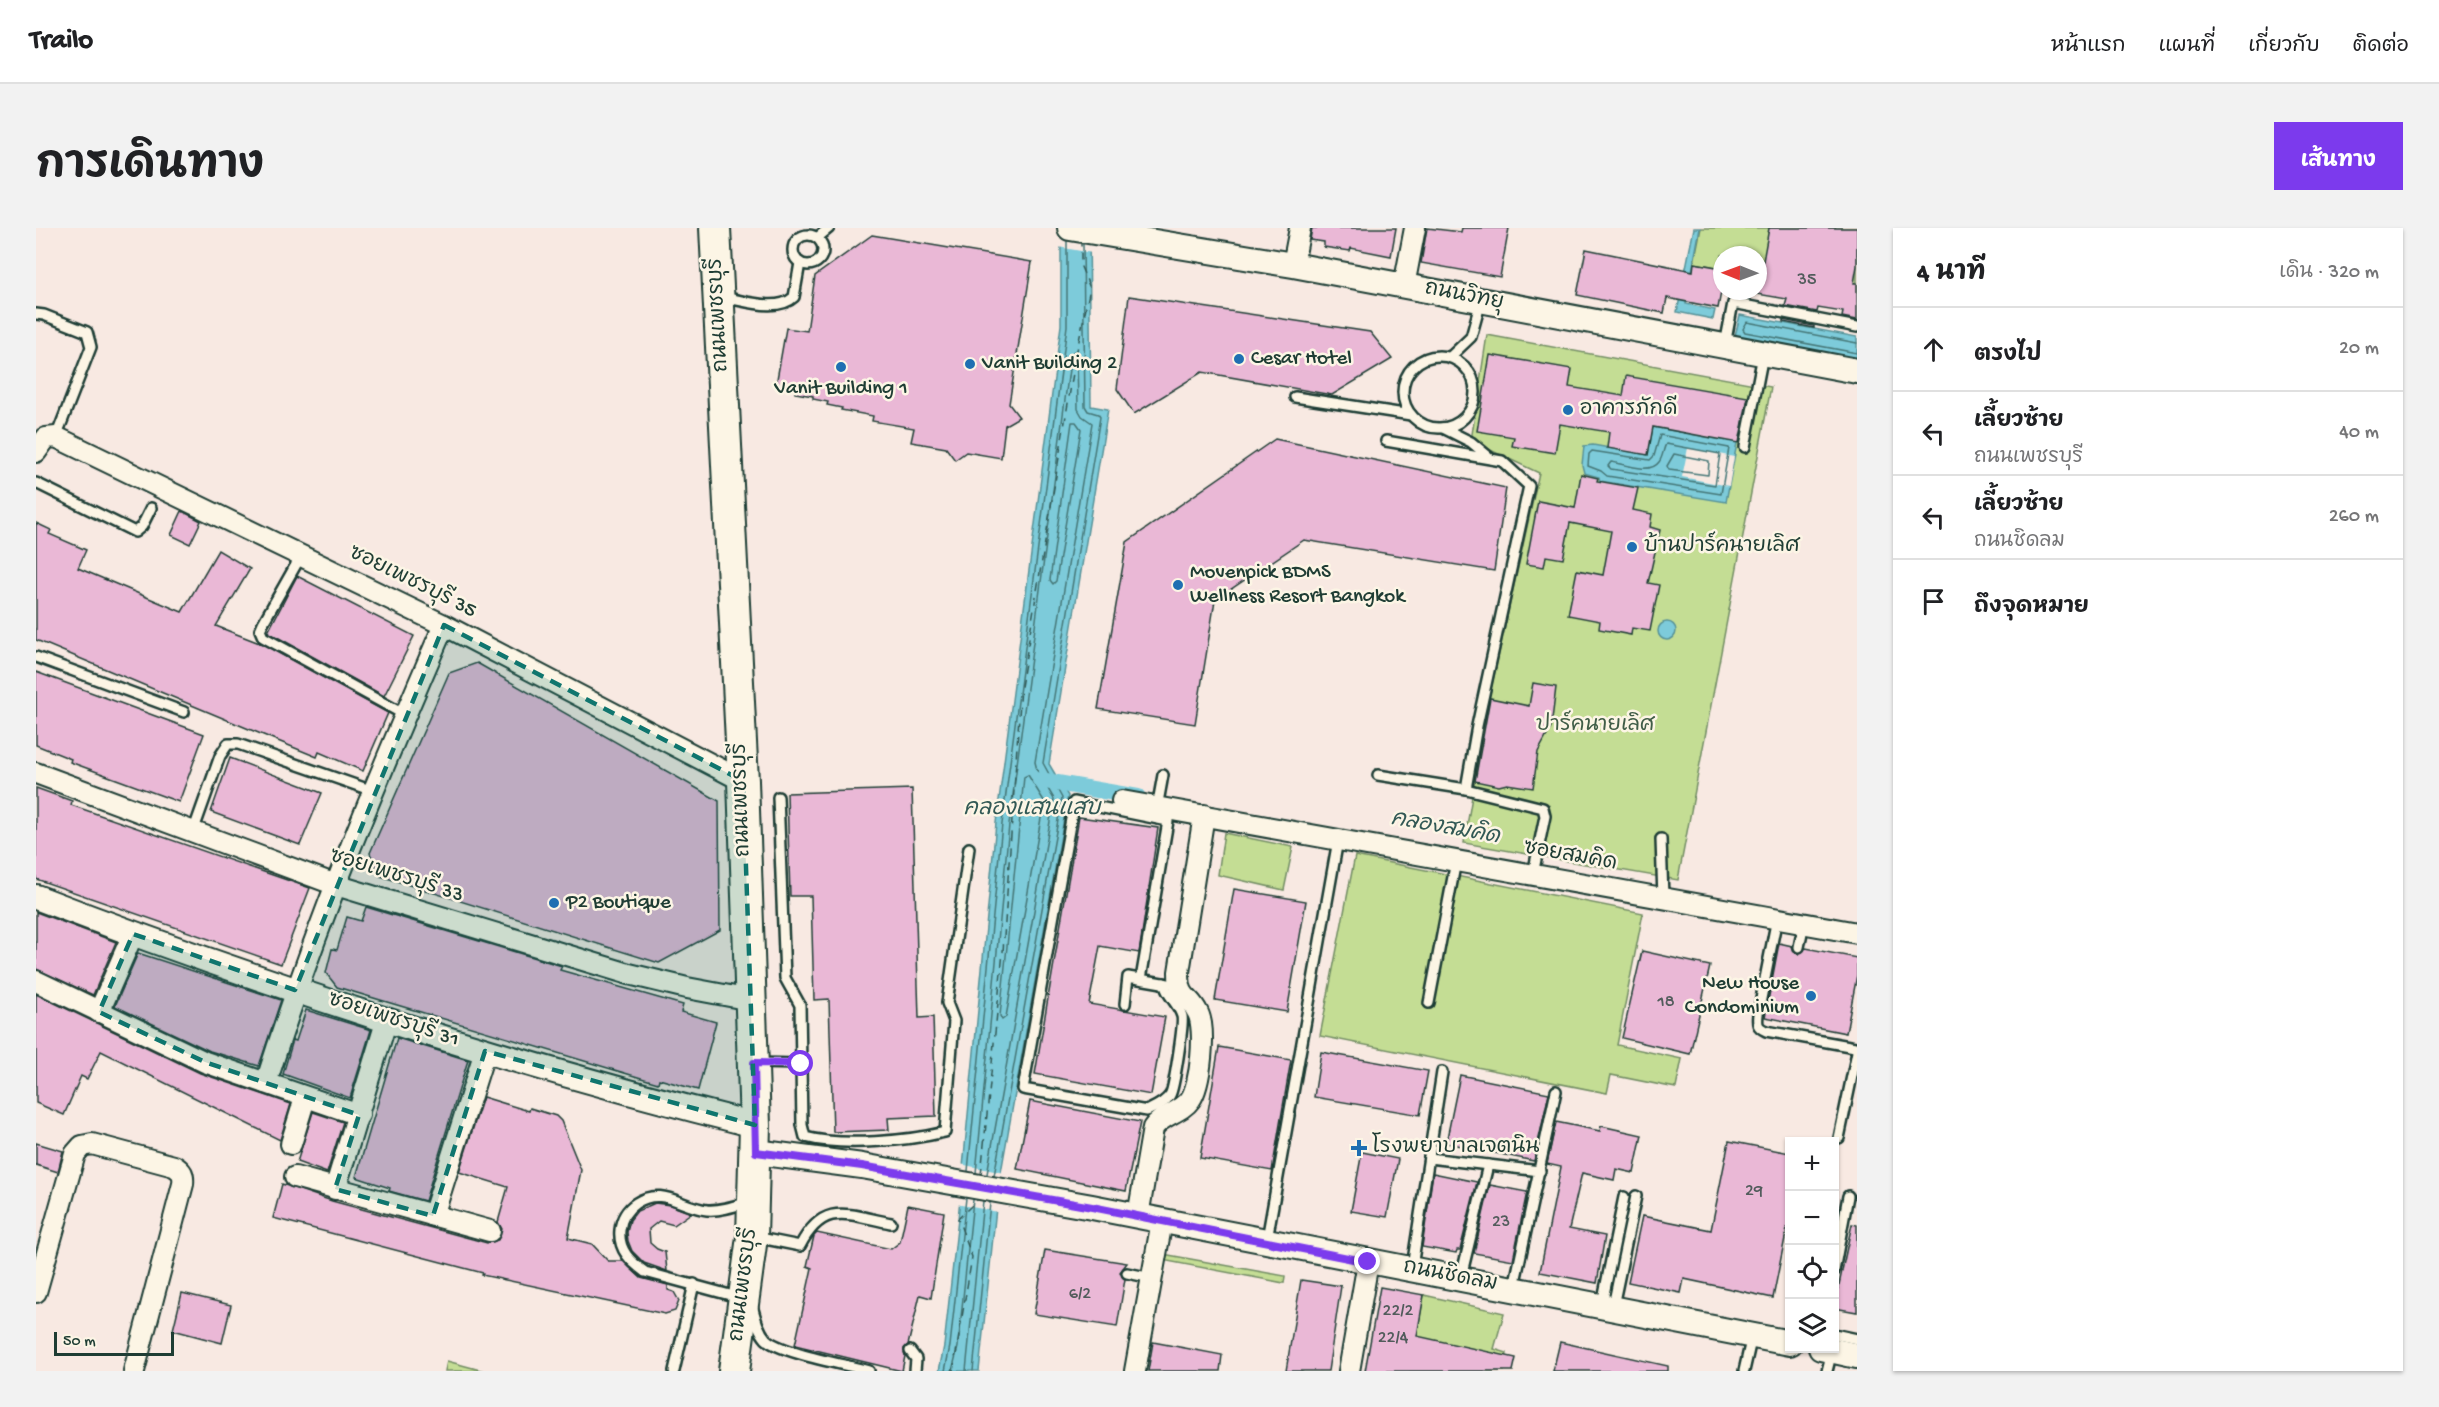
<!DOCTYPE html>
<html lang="th">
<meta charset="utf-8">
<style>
body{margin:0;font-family:"Gochi Hand","Playpen Sans Thai",sans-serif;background:#f2f2f2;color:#202124}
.controls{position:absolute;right:18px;bottom:18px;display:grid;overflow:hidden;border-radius:0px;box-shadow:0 2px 4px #0004}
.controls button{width:54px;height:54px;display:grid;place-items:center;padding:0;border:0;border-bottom:2px solid #e0e0e0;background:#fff;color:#202124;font:30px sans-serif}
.compass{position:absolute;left:1677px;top:18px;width:54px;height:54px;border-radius:50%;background:#fff;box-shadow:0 2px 4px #0004;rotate:271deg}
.scale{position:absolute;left:18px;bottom:15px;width:120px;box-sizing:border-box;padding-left:6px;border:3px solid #1f3d34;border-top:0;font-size:16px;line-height:21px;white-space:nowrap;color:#1f3d34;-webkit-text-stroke:4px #fcf5e5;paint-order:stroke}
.stop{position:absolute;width:18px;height:18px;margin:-14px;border:4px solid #7c3aed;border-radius:50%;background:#fff}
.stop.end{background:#7c3aed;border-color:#fff;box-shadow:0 2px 6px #0008}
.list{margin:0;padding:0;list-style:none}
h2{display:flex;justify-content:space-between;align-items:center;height:78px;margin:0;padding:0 24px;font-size:26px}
h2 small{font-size:20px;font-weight:400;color:#757577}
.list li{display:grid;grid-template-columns:39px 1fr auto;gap:18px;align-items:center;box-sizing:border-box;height:84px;padding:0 24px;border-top:2px solid #e0e0e0}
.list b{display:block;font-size:22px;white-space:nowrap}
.list p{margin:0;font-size:20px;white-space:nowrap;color:#757577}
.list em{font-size:20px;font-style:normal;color:#757577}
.icon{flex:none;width:33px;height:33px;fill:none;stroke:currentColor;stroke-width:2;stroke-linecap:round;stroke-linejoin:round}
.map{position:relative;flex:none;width:1821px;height:1143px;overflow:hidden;border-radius:0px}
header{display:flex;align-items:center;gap:36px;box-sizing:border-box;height:84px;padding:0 30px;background:#fff;border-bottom:2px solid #e0e0e0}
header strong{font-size:28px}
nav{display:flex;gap:33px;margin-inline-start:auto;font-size:21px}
.intro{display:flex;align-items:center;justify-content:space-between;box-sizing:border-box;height:144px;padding:0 36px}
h1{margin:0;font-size:42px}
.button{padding:15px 27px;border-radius:0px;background:#7c3aed;color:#fff;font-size:21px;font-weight:700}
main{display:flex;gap:36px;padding:0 36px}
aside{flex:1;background:#fff;border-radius:0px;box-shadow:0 2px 4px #0004}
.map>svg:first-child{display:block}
</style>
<header>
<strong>Trailo</strong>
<nav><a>หน้าแรก</a><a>แผนที่</a><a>เกี่ยวกับ</a><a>ติดต่อ</a></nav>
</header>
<div class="intro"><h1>การเดินทาง</h1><a class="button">เส้นทาง</a></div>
<main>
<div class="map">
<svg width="1821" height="1143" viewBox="0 0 1821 1143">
<rect width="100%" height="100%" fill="#f8e9e2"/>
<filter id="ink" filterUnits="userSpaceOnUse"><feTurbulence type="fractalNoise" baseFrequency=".0167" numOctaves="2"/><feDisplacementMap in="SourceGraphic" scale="12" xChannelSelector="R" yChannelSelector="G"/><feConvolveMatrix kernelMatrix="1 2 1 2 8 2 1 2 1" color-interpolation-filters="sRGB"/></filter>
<g filter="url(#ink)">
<g fill="#c4dd94" stroke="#728d64" stroke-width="1.5">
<polygon points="1665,0 1821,0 1821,70 1722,47 1722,27 1686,27 1686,40 1658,35"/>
<polygon points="1451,107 1735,159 1642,652 1428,615 1453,470 1503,245 1435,213"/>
<polygon points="1188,605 1257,619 1248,662 1182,647"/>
<polygon points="1319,628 1607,685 1581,817 1646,831 1640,860 1575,847 1571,865 1284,808"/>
<polygon points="1127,1026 1249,1048 1248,1055 1126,1032"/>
<polygon points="1388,1067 1468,1085 1458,1121 1471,1125 1468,1143 1374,1143"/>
<polygon points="411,1133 448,1143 409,1143"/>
</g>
<g fill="#7dcbda" stroke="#579298" stroke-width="1.5">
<polygon points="1025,0 1053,0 1055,178 1072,181 1013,536 1032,568 962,961 943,1143 903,1143 908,1118 922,991 960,595 1025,97"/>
<polygon points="1658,0 1664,0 1650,76 1679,82 1677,91 1641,84"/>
<polygon points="1704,87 1821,109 1821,131 1699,108"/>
<polygon points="1617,199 1701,215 1690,274 1564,253 1563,249 1548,245 1546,237 1548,218 1557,217 1612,227"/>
<circle cx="1631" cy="403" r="9"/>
</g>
<g fill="#f8e9e2">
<polygon points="1022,0 1056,0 1056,25 1022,19"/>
<polygon points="1652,220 1698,229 1693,258 1646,249"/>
<polygon points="924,936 968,945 962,984 920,976"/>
</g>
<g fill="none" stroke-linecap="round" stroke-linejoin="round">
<g stroke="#457676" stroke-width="1.5">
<polyline points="1821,115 1711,94 1707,101 1709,104 1821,125"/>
<polygon points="1036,194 1040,194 1045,201 1020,353 1017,356 1014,352"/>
<polygon points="1624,207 1693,220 1685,266 1571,248 1565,243 1552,238 1553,226 1556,223 1614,232 1618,228"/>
<path d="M 1630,216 L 1684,226 L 1679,257 L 1575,241 L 1572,238 L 1575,234 C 1588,236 1614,247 1623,234 C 1627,229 1627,221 1630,216 Z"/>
<polygon points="1638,226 1673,233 1672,247 1633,242 1631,238"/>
<polygon points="992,547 1008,573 970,789 966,792 964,788 988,549"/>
<polyline points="932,943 966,596 1031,98 1031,13"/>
<polyline points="940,945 973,597 1035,126 1038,123 1041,126 1042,181 1046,188 1056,195 999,534 1001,542 1018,571 951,946"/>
<polyline points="958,948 1026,570 1007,535 1064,189 1062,186 1052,183 1049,178 1047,16"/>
<polyline points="909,1143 914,1118 930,970"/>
<polyline points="916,1143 922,1119 937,972"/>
<polyline points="930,1143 947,973"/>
<polyline points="937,1143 954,975"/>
</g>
<polyline stroke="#7dcbda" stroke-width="16" points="1004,552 1102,569"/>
<g stroke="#325955" stroke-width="1.5" stroke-dasharray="8 6" stroke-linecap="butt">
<polyline points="945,947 967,724 985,459 1040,127 1054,60 1045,39 1045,13"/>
<polyline points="917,1143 936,1029 922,991 943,970"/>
</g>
</g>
<g fill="#eab8d6" stroke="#1f3d34" stroke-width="1.5">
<polygon points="1276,0 1360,0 1355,28 1315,20 1314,23 1288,19 1288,14 1274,12"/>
<polygon points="1391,0 1425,4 1426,0 1473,0 1464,49 1385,35"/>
<polygon points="1733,0 1821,0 1821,38 1818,55 1821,55 1821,92 1806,89 1807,84 1782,80 1781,84 1749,78 1751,71 1721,66"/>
<polygon points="836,7 996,34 973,176 983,189 969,197 965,230 930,224 919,232 910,220 875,214 878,200 836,193 837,188 805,182 806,180 791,177 792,174 777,171 777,168 759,165 760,161 740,157 750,100 771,103 779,48"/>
<polygon points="1550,21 1657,43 1658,35 1686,40 1686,59 1682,80 1631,70 1628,85 1541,67"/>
<polygon points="1093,68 1334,104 1356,131 1296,167 1166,144 1098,186 1081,161"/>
<polygon points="1747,92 1778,98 1778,100 1747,94"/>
<polygon points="1454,127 1536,141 1533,159 1587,168 1590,148 1712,169 1703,215 1617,199 1612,227 1571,220 1573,204 1524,196 1519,225 1476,218 1478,209 1441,203"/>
<polygon points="1239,211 1470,260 1458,343 1268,312 1179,372 1159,496 1062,481 1091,314"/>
<polygon points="1545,246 1562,250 1561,253 1602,260 1597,282 1616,286 1614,299 1624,302 1612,355 1623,357 1614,403 1596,400 1595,407 1563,401 1564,393 1532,387 1541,342 1567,347 1575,303 1534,295 1527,331 1510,328 1508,339 1490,336 1502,273 1539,280"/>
<polygon points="146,283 165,293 154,316 135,307"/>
<polygon points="0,295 15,302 13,306 50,322 42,340 146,384 182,322 214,341 180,398 226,416 352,485 327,543 283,524 281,529 237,511 0,412"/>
<polygon points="261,348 378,408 348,468 232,404"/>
<polygon points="441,435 683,573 684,702 623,735 344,648 334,625 413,445"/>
<polygon points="0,444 168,506 143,574 34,534 35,531 0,517"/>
<polygon points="1497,455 1520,459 1515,500 1502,524 1497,560 1471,556 1463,558 1439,553 1454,470 1493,478"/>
<polygon points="194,530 286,565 264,617 175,584"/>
<polygon points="0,560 36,573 35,577 274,660 245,736 0,651"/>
<polygon points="876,561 883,790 897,789 900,888 852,890 853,902 797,904 793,771 778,772 775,668 754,668 751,565"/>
<polygon points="1043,589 1122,600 1103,725 1064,718 1053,776 1129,789 1115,867 999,846"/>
<polygon points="1198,661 1270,673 1251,784 1179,772"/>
<polygon points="330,679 526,738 524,742 647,777 645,784 680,794 662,862 623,851 622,855 301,759 290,745 296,721 301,722 311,689 325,693"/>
<polygon points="0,684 80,714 57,767 0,741"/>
<polygon points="1743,715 1756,718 1758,724 1762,726 1770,720 1821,730 1821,747 1810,805 1729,789"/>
<polygon points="1606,723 1674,738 1654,826 1586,810"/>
<polygon points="102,725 245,772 223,838 174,823 79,778"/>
<polygon points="0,766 164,845 255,876 244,912 65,823 51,851 45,848 28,887 0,875"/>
<polygon points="270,782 335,802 314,870 247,846 257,812 260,813"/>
<polygon points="361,810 432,832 389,973 353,963 354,960 320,949"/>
<polygon points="1183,819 1255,832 1236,943 1164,930"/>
<polygon points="1285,824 1392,843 1384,887 1278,869"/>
<polygon points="1424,847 1513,865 1498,933 1410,915"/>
<polygon points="447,869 493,883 494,880 520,888 525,893 545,942 532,1010 556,1016 572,1033 587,1033 605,1050 632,1057 632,1062 638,1064 643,1073 639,1083 629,1086 446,1047 447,1045 237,990 246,956 296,973 451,1015 462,1012 466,1001 462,994 472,959 423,944"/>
<polygon points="994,873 1104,894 1090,963 981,941"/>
<polygon points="277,884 307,894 291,945 261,934"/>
<polygon points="1520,894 1564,903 1565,898 1606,907 1598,945 1580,941 1578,952 1546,945 1533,1001 1569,1008 1561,1055 1504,1044 1525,939 1511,936"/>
<polygon points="1693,913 1754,925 1754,1001 1751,1000 1737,1070 1648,1051 1645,1065 1592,1054 1606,988 1675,1002"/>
<polygon points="0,915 27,923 22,944 0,937"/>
<polygon points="1326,924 1362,931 1351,989 1315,983"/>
<polygon points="1397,945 1441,954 1424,1022 1421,1022 1420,1025 1386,1019"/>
<polygon points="1454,957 1491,964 1477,1032 1438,1025"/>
<polygon points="619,975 634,977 655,985 638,997 623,993 613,1001 614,1015 621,1021 629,1024 631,1043 608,1035 596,1023 592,1013 591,1004 594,992 601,983"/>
<polygon points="872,977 908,984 895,1070 884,1067 872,1117 868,1121 869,1128 866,1143 759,1117 776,1040 771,1038 778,1008 781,1005 855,1021 864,1014"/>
<polygon points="1816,996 1821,997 1821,1084 1798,1080"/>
<polygon points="1009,1022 1091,1035 1084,1044 1089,1051 1081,1099 998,1086"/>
<polygon points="1265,1052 1305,1058 1292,1143 1250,1143"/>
<polygon points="1344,1059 1388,1067 1381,1108 1480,1130 1477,1143 1329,1143"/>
<polygon points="146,1065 195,1077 186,1115 137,1102"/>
<polygon points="1117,1114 1186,1127 1184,1143 1112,1143"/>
<polygon points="1524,1114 1632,1138 1632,1143 1517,1143"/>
</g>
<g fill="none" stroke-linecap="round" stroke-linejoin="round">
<defs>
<g id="service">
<circle cx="772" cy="22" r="15"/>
<polyline points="781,10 793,0"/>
<path d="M 685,69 C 707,72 741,85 758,69 L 764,35"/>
<polyline points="0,86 8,87 51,104 55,119 20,209"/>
<polyline points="1689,117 1697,75 1821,99"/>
<circle cx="1403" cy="164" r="36"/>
<polyline points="1414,129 1435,109 1445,73"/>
<polyline points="1259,169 1375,187"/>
<polyline points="1407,200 1435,214 1453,229"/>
<polyline points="1350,213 1466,233 1493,258 1441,498 1430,561 1507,580 1509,588 1497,646"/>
<polyline points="1709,219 1727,127"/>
<polyline points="0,255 99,304 106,298 115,280"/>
<polyline points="266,326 227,395 224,402 227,409 369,487"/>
<polyline points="0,429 148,484"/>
<polyline points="1342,547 1430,561"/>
<path d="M 742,569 L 749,750 L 764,777 L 766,897 L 769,909 C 806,919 872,913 909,904 L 918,793 L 911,775 L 933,620"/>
<polyline points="1121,580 1127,547"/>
<polyline points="157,604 184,528 192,516 202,516 337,563"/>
<polyline points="1625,611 1627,670"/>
<path d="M 1741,690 L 1722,786 C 1721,796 1721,799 1730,803 L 1819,819 L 1821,822"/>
<polyline points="1763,719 1768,695"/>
<path d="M 1105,751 L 1132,593 L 1038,574 L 987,861 L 1111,883 C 1119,879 1129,875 1134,867 C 1138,861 1148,795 1146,788 C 1142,775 1131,768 1128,755"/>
<polyline points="1393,775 1420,633"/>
<polyline points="1089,776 1092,749 1132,756"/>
<polyline points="719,835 765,836"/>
<polyline points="1803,910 1821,824"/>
<polyline points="1393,930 1504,943"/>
<path d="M 719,1009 L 764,1018 C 788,972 812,987 855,995"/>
<polyline points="1231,1011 1302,612"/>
<polyline points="1376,1039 1406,844"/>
<polyline points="1798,1043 1812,968"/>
<polyline points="1091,1045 1116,1050"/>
<polyline points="1425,1049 1452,937"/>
<polyline points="1478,1059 1520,863"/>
<path d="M 705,1070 L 609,1044 C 595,1034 582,1022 584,1002 C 585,991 591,981 600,975 C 626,958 645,979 671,982 C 685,983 699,978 712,974"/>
<polyline points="1566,1076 1588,969"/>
<polyline points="1577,1078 1600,968"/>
<path d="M 717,1081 C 720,1092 723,1103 730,1111 C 744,1125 812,1137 833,1143"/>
<polyline points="1798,1106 1821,1111"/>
<polyline points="874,1123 880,1131 879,1143"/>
<polyline points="638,1143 658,1056"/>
<polyline points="1708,1143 1716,1108"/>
<polyline points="1791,1143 1796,1123"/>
</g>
<g id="minor">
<polyline points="1257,37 1264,0"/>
<polyline points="1368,58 1379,0"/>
<polyline points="0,224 10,210 20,209 408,397 707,553"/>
<polyline points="0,545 300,657 593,746 651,760 715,772"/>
<polyline points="1086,573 1821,705"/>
<polyline points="0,753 169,834 323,887"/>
<polyline points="63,784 97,706"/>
<path d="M 230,855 C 279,698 343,547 408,397"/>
<polyline points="255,916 269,870"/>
<polyline points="259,949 454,1003"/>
<polyline points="299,961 351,791"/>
<polyline points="397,988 449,823"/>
<path d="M 1102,988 L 1117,900 C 1126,886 1145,885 1154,872 C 1165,857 1170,801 1162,785 C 1152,765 1143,773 1143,744 L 1168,587"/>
<path d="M 0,1064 L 39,926 L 46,918 L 56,916 L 138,938 C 146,943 148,946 147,956 L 98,1143"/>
<polyline points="1099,1143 1126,993"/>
<polyline points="1313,1143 1332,1034"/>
</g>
<g id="tertiary">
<polyline points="1034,0 1257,37 1821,143"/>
<path d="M 0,669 C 235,759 475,836 719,897"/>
<polyline points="720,924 826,938 1056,979 1754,1115"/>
<polyline points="1785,1120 1821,1128"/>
</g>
<polyline id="primary" points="679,0 707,553 719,897 716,1009 698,1143"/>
</defs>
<use href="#service" stroke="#1f3d34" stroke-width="14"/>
<use href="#minor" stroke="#1f3d34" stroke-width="24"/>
<use href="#tertiary" stroke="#1f3d34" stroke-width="28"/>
<use href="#primary" stroke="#1f3d34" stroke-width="34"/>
<use href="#service" stroke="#fcf5e5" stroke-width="9"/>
<use href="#minor" stroke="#fcf5e5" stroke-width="20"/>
<use href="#tertiary" stroke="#fcf5e5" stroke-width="24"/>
<use href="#primary" stroke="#fcf5e5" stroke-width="30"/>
</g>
</g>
<g fill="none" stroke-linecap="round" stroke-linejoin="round" filter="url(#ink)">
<polyline stroke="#7c3aed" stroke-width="8" points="765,836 718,835 720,924 826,938 1056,979 1332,1034"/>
</g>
<path fill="#0f766e" fill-opacity="0.2" stroke="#0f766e" stroke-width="4.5" stroke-dasharray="12 8" stroke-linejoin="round" d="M 408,397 L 707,553 L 719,897 L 449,823 L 397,988 L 299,961 L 323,887 L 169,834 L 63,784 L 97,706 L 259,762 Z"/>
<g fill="#1f6fb2" stroke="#fcf5e5" stroke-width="2">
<circle cx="1203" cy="131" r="6"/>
<circle cx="934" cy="136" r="6"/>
<circle cx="805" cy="139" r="6"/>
<circle cx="1532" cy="182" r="6"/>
<circle cx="1596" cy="319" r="6"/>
<circle cx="1142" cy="357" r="6"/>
<circle cx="518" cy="675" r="6"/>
<circle cx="1775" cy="768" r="6"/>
<path d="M1320 911h6v6h6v6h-6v6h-6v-6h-6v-6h6z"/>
</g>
<g text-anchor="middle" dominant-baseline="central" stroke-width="5" stroke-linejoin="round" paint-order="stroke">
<g font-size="18" fill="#525c5c">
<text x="1771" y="52">35</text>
<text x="1630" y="774">18</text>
<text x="1718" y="963">29</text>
<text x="1465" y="994">23</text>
<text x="1044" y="1066">6/2</text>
<text x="1362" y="1083">22/2</text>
<text x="1357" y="1110">22/4</text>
</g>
<g font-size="21" fill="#1f3d34" stroke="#fcf5e5">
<text transform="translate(1428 69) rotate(11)">ถนนวิทยุ</text>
<text transform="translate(684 87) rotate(-93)">ถนนเพชรบุรี</text>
<text transform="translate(376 355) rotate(26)">ซอยเพชรบุรี 35</text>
<text transform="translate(707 572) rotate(-92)">ถนนเพชรบุรี</text>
<text transform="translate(1534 629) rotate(10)">ซอยสมคิด</text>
<text transform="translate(360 649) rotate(17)">ซอยเพชรบุรี 33</text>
<text transform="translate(357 793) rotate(18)">ซอยเพชรบุรี 31</text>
<text transform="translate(1414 1049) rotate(11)">ถนนชิดลม</text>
<text transform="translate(709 1057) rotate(-83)">ถนนเพชรบุรี</text>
</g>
<g font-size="21" fill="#1f3d34" stroke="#fcf5e5" text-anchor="start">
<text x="1215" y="131">Cesar Hotel</text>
<text x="946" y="136">Vanit Building 2</text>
<text x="805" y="161" text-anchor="middle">Vanit Building 1</text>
<text x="1544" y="182">อาคารภักดี</text>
<text x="1608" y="319">บ้านปาร์คนายเลิศ</text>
<text x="1154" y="345">Movenpick BDMS<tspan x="1154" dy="24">Wellness Resort Bangkok</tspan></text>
<text x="530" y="675">P2 Boutique</text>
<text x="1763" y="756" text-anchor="end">New House<tspan x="1763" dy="24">Condominium</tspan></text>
<text x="1336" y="920">โรงพยาบาลเจตนิน</text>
</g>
<g font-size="21" fill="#405d47" stroke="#fcf5e5">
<text x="1559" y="498">ปาร์คนายเลิศ</text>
</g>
<g font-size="22" font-style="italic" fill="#325955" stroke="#fcf5e5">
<text x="996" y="582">คลองแสนแสบ</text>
<text transform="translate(1409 601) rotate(10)">คลองสมคิด</text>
</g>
</g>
</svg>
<div class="controls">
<button>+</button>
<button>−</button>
<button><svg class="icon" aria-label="locate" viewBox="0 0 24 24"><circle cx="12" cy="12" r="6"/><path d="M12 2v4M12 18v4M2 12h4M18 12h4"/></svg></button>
<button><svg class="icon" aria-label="layers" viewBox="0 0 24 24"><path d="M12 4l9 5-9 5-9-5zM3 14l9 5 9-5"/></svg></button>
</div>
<svg class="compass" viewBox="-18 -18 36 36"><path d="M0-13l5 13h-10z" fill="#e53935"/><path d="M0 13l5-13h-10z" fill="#757577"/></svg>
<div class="scale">50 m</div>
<div class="stop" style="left:765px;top:836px"></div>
<div class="stop end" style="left:1332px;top:1034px"></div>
</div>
<aside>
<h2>4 นาที<small>เดิน · 320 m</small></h2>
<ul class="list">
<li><svg class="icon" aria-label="ahead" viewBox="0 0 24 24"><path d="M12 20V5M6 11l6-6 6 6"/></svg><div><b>ตรงไป</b></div><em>20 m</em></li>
<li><svg class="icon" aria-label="left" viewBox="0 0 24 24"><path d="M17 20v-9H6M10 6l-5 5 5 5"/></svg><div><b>เลี้ยวซ้าย</b><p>ถนนเพชรบุรี</p></div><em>40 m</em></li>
<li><svg class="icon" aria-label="left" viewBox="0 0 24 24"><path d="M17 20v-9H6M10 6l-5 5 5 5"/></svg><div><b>เลี้ยวซ้าย</b><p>ถนนชิดลม</p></div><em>260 m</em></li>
<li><svg class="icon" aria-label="arrive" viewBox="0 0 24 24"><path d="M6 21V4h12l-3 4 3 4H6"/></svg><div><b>ถึงจุดหมาย</b></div></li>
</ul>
</aside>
</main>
